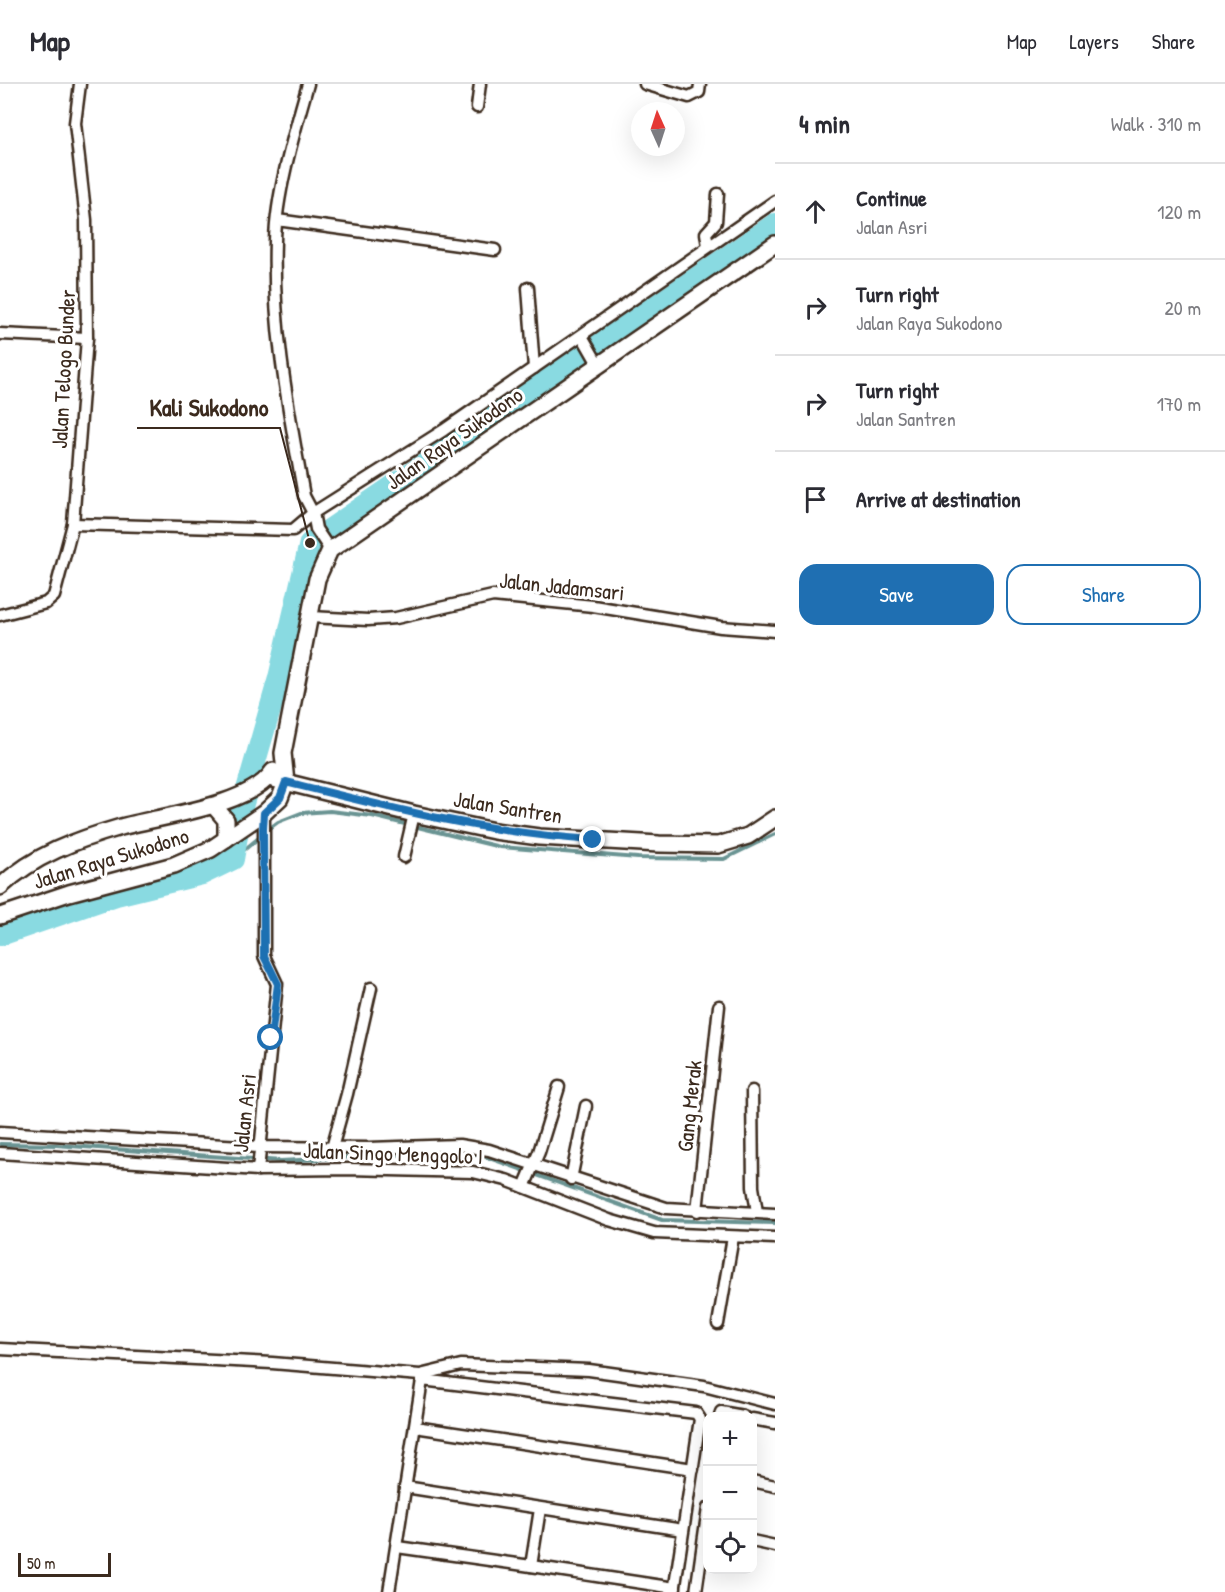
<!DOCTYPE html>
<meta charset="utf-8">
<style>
body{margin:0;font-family:"Patrick Hand",sans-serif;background:#f2f2f3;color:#2b2b33}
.controls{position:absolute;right:18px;bottom:18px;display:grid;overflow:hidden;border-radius:12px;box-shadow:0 6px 24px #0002}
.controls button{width:54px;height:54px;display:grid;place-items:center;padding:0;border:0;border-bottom:2px solid #e1e1e2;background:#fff;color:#2b2b33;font:30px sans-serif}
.compass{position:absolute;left:631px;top:18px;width:54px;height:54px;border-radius:50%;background:#fff;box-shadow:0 6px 24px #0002;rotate:357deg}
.scale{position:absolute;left:18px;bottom:15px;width:93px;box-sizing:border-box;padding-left:6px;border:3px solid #3b2a1e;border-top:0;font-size:16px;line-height:21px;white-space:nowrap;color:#3b2a1e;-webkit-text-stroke:4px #fff;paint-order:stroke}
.stop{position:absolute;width:18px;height:18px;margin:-14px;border:4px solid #1f6fb2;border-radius:50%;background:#fff}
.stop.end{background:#1f6fb2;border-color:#fff;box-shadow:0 2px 6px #0008}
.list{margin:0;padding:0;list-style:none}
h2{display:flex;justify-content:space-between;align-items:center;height:78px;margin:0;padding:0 24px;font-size:26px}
h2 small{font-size:20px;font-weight:400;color:#7c7c81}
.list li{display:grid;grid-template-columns:39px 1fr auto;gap:18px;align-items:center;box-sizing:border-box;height:96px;padding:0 24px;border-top:2px solid #e1e1e2}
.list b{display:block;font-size:22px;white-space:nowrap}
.list p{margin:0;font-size:20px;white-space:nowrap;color:#7c7c81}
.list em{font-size:20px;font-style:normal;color:#7c7c81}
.actions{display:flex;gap:12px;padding:18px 24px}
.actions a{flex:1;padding:14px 0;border:2px solid #1f6fb2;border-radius:18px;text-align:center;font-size:21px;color:#1f6fb2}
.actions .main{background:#1f6fb2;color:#fff}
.icon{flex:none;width:33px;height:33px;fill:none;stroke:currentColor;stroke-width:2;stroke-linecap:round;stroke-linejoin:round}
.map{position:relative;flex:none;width:775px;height:1508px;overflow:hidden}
header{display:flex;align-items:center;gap:36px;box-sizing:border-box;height:84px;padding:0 30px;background:#fff;border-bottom:2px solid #e1e1e2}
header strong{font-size:28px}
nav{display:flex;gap:33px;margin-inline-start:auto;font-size:21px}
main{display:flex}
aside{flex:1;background:#fff}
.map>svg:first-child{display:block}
</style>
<header>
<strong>Map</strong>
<nav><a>Map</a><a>Layers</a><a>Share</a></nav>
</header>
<main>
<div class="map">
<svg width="775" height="1508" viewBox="0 0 775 1508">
<rect width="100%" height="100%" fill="#fff"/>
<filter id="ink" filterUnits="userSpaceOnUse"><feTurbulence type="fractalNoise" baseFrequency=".0167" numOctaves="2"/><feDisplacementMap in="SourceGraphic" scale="12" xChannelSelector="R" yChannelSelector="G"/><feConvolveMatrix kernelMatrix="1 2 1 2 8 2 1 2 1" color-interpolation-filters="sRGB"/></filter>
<g filter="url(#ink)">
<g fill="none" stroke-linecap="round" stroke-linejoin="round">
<g stroke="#6a9493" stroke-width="4">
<polyline points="266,747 278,738 301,729 330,727 372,732 500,763 638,774 724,775 775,750"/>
<polyline points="233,775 261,752"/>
<polyline points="0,1060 56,1061 281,1077 409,1070 478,1070 662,1136 775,1139"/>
</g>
<polyline stroke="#89dae1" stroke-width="22" points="0,851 116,811 202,790 233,775 242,723 279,594 310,459 775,140"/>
<defs>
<g id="street">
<path d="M 308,0 C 295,46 276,109 275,157 C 272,243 289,328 304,412 L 313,429 L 316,445 L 330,466"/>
<polyline points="645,0 689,13 699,8 700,0"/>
<polyline points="477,23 480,0"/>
<polyline points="277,136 495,166"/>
<polyline points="708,162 706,149 716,138 718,110"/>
<polyline points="528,204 534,284"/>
<polyline points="0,250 87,254"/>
<polyline points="582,252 598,280"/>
<polyline points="73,440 293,446 313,429 444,346 775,117"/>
<polyline points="0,531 46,519 54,512 73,440 87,254 86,136 75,39 80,0"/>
<polyline points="310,533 368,536 396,534 493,512 593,522 721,543 775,547"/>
<polyline points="404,773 414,730"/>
<polyline points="752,1007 753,1103 757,1128"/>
<polyline points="0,1048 259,1063 369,1064 459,1061 489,1066 666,1124 775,1130"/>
<polyline points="332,1064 347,1010 371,904"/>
<polyline points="0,1069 258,1086 348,1085 473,1088 506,1096 609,1136 654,1149 775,1154"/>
<polyline points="258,1086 277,900 264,872 264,729"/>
<polyline points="571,1095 586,1022"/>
<polyline points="524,1103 539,1068 559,1003"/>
<polyline points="697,1127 719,922"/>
<polyline points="718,1240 733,1153"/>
<polyline points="0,1265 272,1279 420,1291 461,1281 589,1286 704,1302 775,1320"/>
<polyline points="720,1332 721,1328 743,1332"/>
<polyline points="752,1335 775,1339"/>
<polyline points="415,1343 693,1385"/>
<polyline points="752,1397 775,1402"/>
<polyline points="405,1403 683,1446"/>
<polyline points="752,1457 775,1462"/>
<polyline points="397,1463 531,1482 540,1425"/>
<polyline points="531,1482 675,1504"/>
<polyline points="389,1508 422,1296 696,1329 700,1335 674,1508"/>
<polyline points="696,1508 708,1424"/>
</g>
<g id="secondary">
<polyline points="269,694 414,730 494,747 539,753 659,760 718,761 748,752 775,734"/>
<polyline points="214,722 226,736 226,755"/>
<path d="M 0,803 C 34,771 76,756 121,743 C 160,732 251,722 273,687"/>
<polyline points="0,832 69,809 174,781 211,765 264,729 280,714 286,698 283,669 317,495 330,466 775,160"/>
</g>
</defs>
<use href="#street" stroke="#3b2a1e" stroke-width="15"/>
<use href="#secondary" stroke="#3b2a1e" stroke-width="20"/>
<use href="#street" stroke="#fff" stroke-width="10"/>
<use href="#secondary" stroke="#fff" stroke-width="15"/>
</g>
</g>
<g fill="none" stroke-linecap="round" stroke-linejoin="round" filter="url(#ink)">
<path stroke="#1f6fb2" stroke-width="8" d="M 271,954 L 278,900 L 264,872 L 263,745 L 264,729 L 280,714 L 286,698 C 390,724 486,749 593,756"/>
</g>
<g text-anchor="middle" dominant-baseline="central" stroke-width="6" stroke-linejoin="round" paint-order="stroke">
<g font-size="22" fill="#3b2a1e" stroke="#fff">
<text transform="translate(63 285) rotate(-87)">Jalan Telogo Bunder</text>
<text transform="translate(454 354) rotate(-35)">Jalan Raya Sukodono</text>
<text transform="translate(562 502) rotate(6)">Jalan Jadamsari</text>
<text transform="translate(508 723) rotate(9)">Jalan Santren</text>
<text transform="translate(111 774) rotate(-17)">Jalan Raya Sukodono</text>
<text transform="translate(689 1022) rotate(-84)">Gang Merak</text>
<text transform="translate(244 1029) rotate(-84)">Jalan Asri</text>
<text transform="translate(393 1069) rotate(2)">Jalan Singo Menggolo I</text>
</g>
</g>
<path fill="none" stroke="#3b2a1e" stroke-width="2" d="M310 459L280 344H137"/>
<circle fill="#3b2a1e" stroke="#fff" stroke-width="2" cx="310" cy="459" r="6"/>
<g font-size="24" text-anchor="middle" font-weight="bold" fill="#3b2a1e" stroke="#fff" stroke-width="6" stroke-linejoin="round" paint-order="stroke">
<text x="209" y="332">Kali Sukodono</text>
</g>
</svg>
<div class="controls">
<button>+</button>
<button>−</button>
<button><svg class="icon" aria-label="locate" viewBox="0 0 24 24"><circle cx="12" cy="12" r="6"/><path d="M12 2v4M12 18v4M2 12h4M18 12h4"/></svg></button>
</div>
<svg class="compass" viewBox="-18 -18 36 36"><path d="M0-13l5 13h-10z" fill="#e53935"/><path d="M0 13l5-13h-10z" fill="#7c7c81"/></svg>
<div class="scale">50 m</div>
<div class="stop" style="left:271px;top:954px"></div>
<div class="stop end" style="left:593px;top:756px"></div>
</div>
<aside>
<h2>4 min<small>Walk · 310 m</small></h2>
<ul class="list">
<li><svg class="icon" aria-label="ahead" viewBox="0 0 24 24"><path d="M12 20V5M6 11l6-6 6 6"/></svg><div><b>Continue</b><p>Jalan Asri</p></div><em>120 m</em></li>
<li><svg class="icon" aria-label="right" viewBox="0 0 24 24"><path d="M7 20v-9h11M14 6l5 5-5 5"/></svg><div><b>Turn right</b><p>Jalan Raya Sukodono</p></div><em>20 m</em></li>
<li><svg class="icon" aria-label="right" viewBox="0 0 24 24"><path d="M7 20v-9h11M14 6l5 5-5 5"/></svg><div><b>Turn right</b><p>Jalan Santren</p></div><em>170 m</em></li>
<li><svg class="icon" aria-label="arrive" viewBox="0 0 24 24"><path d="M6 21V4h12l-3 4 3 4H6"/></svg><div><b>Arrive at destination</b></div></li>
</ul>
<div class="actions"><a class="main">Save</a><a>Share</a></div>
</aside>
</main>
